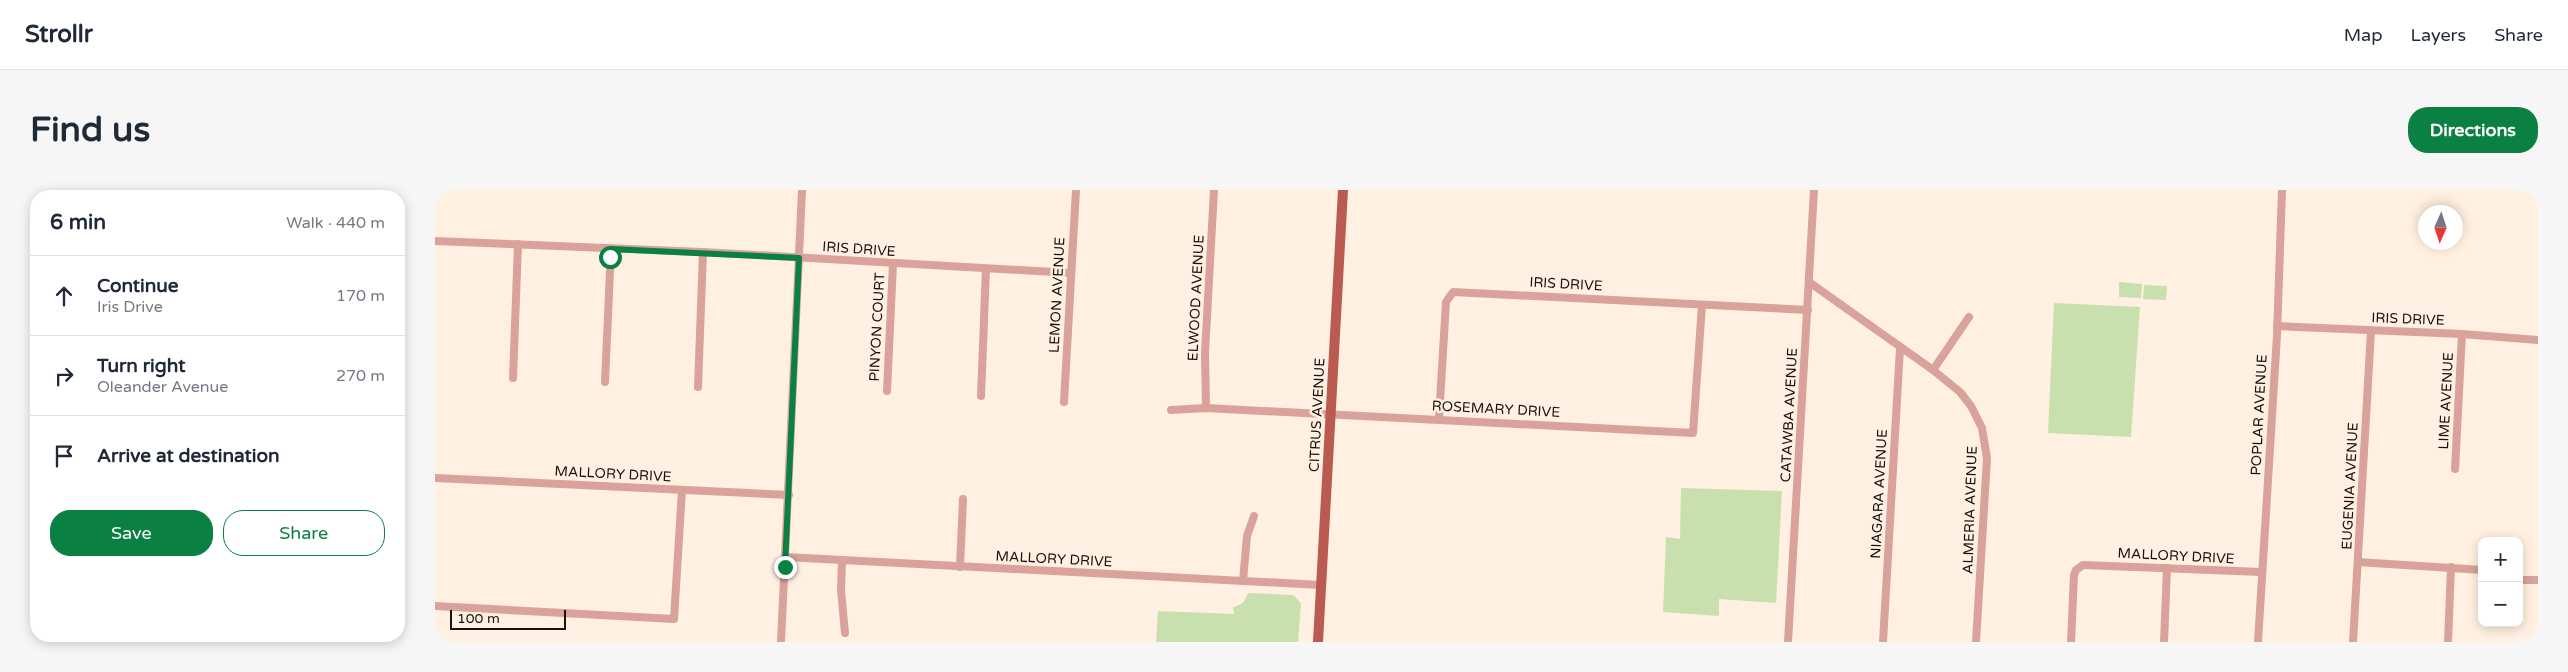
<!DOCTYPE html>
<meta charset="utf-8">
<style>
body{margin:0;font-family:"Varela Round",sans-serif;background:#f6f6f7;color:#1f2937}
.controls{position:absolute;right:15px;bottom:15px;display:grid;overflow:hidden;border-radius:10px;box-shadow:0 2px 12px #0003}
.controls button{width:45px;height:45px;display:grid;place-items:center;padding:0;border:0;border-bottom:1px solid #e0e1e3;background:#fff;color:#1f2937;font:25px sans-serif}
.compass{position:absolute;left:1983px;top:15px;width:45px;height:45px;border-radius:50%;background:#fff;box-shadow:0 2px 12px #0003;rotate:183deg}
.scale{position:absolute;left:15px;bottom:12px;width:116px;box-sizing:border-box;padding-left:5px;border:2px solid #17120c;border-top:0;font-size:14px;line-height:18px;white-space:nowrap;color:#17120c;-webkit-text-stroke:4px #fff0e1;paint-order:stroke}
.stop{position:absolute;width:15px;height:15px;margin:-11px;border:4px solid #0b8043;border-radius:50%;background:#fff}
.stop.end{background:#0b8043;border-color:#fff;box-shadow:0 1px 5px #0008}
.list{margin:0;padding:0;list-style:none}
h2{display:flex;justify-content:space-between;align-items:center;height:65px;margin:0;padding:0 20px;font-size:21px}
h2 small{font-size:16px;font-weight:400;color:#747a83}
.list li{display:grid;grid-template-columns:32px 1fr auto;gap:15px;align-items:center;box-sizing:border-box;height:80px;padding:0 20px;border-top:1px solid #e0e1e3}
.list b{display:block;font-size:19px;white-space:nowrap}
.list p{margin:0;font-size:16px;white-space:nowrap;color:#747a83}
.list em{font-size:16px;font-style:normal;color:#747a83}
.actions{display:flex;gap:10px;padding:15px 20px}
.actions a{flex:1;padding:11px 0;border:1px solid #0b8043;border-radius:20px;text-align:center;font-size:18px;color:#0b8043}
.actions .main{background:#0b8043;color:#fff}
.icon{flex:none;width:28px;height:28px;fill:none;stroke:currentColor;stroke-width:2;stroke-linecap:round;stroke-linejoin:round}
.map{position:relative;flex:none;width:2103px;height:452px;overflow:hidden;border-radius:20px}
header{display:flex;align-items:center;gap:30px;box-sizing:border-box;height:70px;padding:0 25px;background:#fff;border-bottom:1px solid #e0e1e3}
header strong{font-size:24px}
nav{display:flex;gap:28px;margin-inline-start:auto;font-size:18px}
.intro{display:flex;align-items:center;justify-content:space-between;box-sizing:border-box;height:120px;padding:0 30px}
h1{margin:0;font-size:35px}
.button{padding:12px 22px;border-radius:20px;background:#0b8043;color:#fff;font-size:18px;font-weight:700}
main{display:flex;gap:30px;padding:0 30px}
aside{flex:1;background:#fff;border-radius:20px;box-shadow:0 2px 12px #0003}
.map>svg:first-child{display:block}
</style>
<header>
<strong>Strollr</strong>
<nav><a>Map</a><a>Layers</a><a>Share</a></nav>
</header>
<div class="intro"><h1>Find us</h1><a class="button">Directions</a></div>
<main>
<aside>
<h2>6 min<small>Walk · 440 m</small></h2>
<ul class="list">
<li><svg class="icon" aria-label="ahead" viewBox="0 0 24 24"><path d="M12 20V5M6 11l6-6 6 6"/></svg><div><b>Continue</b><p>Iris Drive</p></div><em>170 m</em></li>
<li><svg class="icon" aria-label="right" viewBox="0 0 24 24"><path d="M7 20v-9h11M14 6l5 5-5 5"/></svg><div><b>Turn right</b><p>Oleander Avenue</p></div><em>270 m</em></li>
<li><svg class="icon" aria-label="arrive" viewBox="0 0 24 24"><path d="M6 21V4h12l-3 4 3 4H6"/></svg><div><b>Arrive at destination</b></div></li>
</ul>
<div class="actions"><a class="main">Save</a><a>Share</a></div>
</aside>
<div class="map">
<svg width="2103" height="452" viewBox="0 0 2103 452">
<rect width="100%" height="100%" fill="#fff0e1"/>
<g fill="#c8e0ae">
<polygon points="1684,92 1707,94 1706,108 1684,107"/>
<polygon points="1709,95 1732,96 1731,110 1708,109"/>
<polygon points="1619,113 1705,117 1696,247 1613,243"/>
<polygon points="1246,298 1347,301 1341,413 1284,409 1284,426 1228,422 1231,347 1245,349"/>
<path d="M 813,403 L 858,405 L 866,413 L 863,452 L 721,452 L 723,421 L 799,424 L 798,417 C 807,415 810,412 813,403 Z"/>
</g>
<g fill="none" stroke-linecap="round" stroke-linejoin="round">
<g stroke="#d9a29b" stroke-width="8">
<polyline points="0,51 268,62 636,83"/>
<polyline points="1374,92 1498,180 1525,202 1536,216 1547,238 1552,268 1541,452"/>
<polyline points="1842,136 2027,144 2103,150"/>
<polyline points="1498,180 1534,127"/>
<polyline points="78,188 83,54"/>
<polyline points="170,192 176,59"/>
<polyline points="263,197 268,62"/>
<polyline points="452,201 458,74"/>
<polyline points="546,206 551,79"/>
<polyline points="629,212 641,0"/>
<polyline points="771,218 770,163 779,0"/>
<polyline points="736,220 771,218 1258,243 1267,115"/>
<polyline points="1004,228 1011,112 1018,102 1373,120"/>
<polyline points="2020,279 2027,144"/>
<polyline points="0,288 354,305"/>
<polyline points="350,367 886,395"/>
<polyline points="407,371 406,400 410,443"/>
<polyline points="1923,372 2047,380"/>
<polyline points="525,377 528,309"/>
<polyline points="2084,390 2103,390"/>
<polyline points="808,391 812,346 819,326"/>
<polyline points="0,416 239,429 247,300"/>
<polyline points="346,452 367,0"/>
<polyline points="1353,452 1379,0"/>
<polyline points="1448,452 1465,158"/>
<polyline points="1636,452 1639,385 1641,380 1648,375 1827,382"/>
<polyline points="1729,452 1732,378"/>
<polyline points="1823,452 1842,145 1847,0"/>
<polyline points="1918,452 1936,141"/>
<polyline points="2013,452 2016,377"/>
</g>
<polyline stroke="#ba5b51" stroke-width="10" points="883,452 908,0"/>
</g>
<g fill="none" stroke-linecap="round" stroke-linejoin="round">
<polyline stroke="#0b8043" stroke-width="6" points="175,67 176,59 364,68 350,377"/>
</g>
<g text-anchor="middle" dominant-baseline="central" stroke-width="5" stroke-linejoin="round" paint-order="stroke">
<g font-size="14" fill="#17120c" stroke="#fff0e1">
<text transform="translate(424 59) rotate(4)">IRIS DRIVE</text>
<text transform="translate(1131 94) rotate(3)">IRIS DRIVE</text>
<text transform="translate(622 105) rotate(-87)">LEMON AVENUE</text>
<text transform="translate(761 108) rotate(-87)">ELWOOD AVENUE</text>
<text transform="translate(1973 129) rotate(2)">IRIS DRIVE</text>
<text transform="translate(442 137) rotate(-87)">PINYON COURT</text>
<text transform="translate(2011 211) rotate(-87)">LIME AVENUE</text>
<text transform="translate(1061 219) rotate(3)">ROSEMARY DRIVE</text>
<text transform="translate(882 225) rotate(-87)">CITRUS AVENUE</text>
<text transform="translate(1354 225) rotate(-87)">CATAWBA AVENUE</text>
<text transform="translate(1824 225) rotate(-87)">POPLAR AVENUE</text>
<text transform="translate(178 284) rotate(3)">MALLORY DRIVE</text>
<text transform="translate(1915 296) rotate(-87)">EUGENIA AVENUE</text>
<text transform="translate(1444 304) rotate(-87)">NIAGARA AVENUE</text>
<text transform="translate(1535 320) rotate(-88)">ALMERIA AVENUE</text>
<text transform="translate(1741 366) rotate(3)">MALLORY DRIVE</text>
<text transform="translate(619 369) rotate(3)">MALLORY DRIVE</text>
</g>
</g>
</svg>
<div class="controls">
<button>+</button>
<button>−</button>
</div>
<svg class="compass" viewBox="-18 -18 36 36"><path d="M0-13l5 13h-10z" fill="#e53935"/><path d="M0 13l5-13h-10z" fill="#747a83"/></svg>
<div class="scale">100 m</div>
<div class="stop" style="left:175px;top:67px"></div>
<div class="stop end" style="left:350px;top:377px"></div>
</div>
</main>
